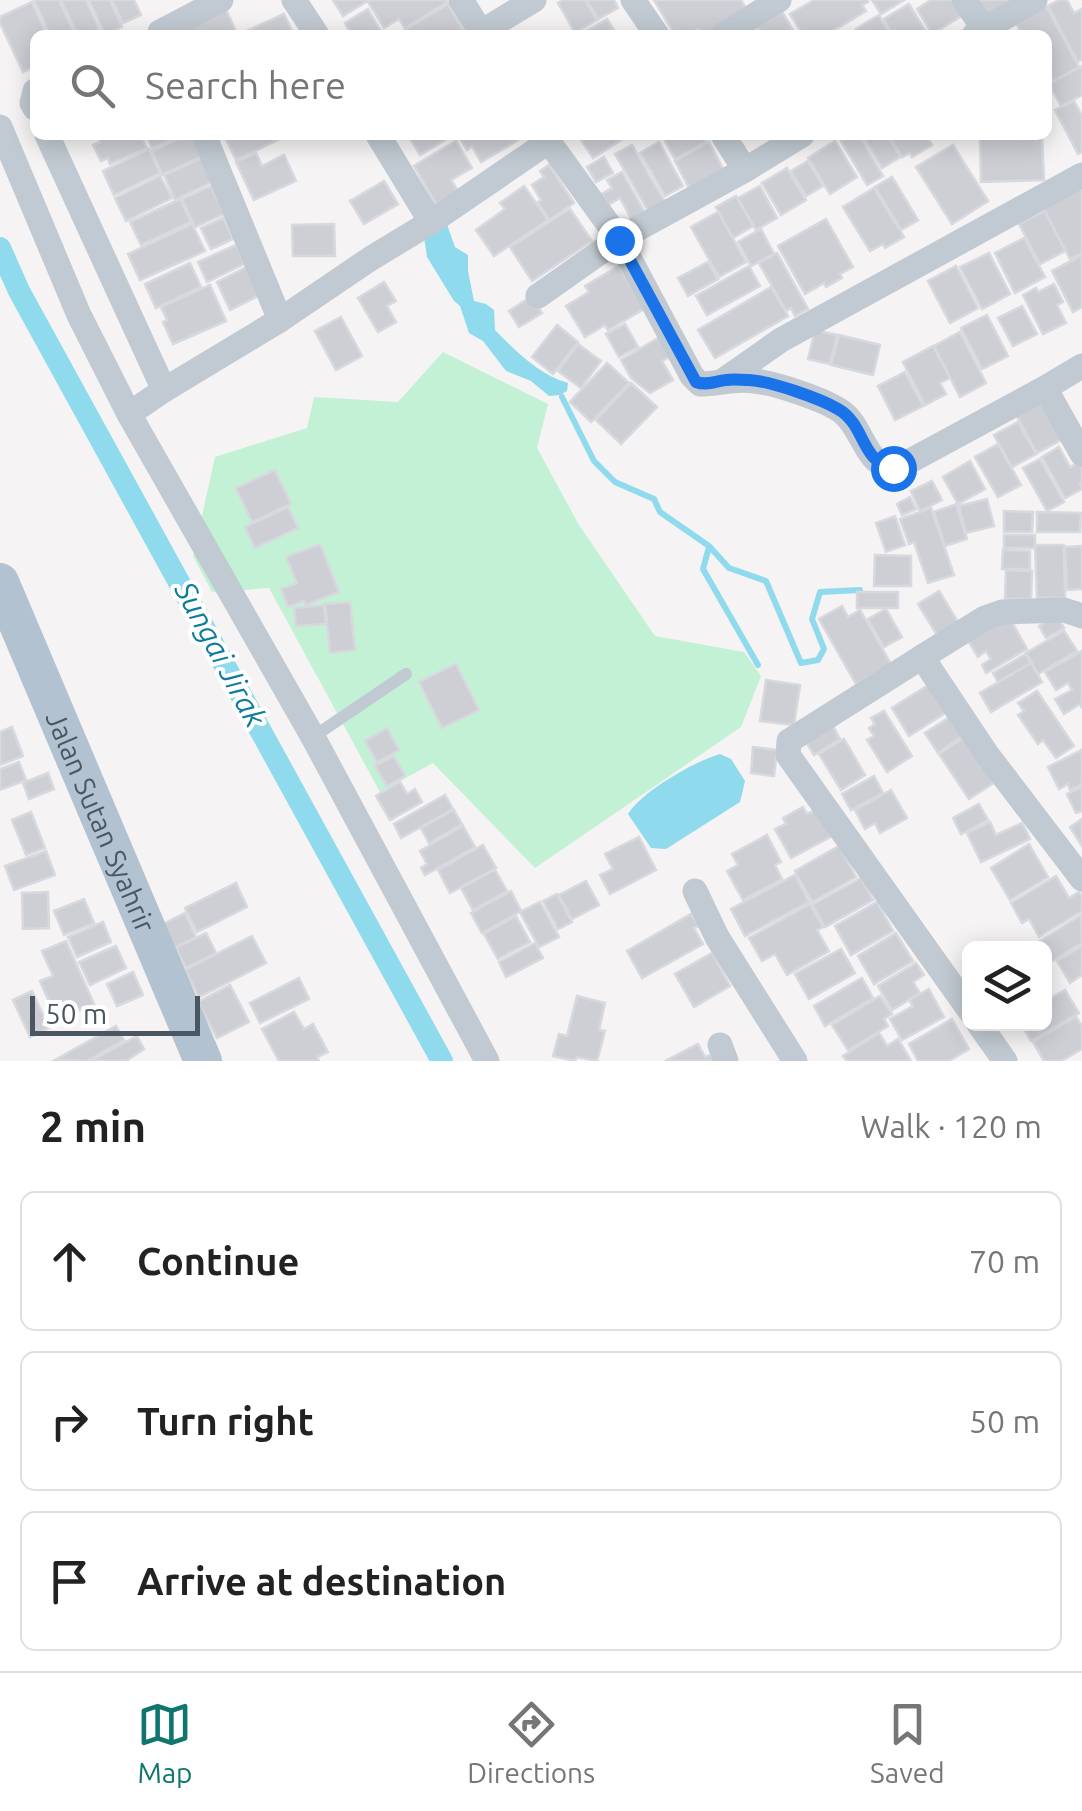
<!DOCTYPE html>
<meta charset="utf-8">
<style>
body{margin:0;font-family:Ubuntu,sans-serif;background:#f6f6f6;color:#222}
.controls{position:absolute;right:30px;bottom:30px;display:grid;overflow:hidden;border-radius:15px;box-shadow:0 5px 25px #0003}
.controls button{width:90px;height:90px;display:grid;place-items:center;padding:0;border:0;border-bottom:2px solid #e0e0e0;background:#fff;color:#222;font:50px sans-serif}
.scale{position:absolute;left:30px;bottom:25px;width:170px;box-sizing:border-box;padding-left:10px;border:5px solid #4a5661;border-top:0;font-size:28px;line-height:35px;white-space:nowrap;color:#4a5661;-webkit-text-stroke:8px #fff;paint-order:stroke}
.stop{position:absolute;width:30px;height:30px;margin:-22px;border:8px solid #1a73e8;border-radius:50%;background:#fff}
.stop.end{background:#1a73e8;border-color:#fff;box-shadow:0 2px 10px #0008}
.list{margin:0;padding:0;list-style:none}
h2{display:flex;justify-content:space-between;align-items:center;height:130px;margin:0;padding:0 40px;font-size:42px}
h2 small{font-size:32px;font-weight:400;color:#767676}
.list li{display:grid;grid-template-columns:65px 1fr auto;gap:30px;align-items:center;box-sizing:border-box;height:140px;margin:0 20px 20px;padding:0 20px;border:2px solid #e0e0e0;border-radius:15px}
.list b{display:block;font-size:38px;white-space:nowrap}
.list em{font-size:32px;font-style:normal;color:#767676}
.icon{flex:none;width:55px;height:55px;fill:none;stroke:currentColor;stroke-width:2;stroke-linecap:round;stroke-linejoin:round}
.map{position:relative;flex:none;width:1082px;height:1061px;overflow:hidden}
.search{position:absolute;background:#fff;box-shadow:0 5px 25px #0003;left:30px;right:30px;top:30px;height:110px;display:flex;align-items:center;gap:25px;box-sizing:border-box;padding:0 35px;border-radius:15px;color:#767676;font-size:38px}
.sheet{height:610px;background:#fff}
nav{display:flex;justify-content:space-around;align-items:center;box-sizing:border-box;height:140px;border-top:2px solid #e0e0e0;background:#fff;font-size:28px;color:#767676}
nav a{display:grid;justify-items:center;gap:5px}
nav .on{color:#0f766e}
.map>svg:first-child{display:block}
</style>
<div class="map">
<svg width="1082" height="1061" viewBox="0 0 1082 1061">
<rect width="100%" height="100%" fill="#f5f3f3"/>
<polygon fill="#c3f1d5" points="443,352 548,404 537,448 579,525 655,636 744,652 761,676 741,727 535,868 433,763 380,792 269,588 212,592 193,556 215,457 307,428 314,397 398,402"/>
<g fill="#90daee">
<path d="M 444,216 L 455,247 L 468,255 L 468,271 L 474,301 L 486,304 L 494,310 L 495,330 C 517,352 538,374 568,383 L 567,391 L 560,395 L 549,396 L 531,381 L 506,371 L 483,341 L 469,333 L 460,306 L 454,301 L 427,257 L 424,237 Z"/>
<path d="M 720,754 L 731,759 L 745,781 L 740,802 L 666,849 L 651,848 L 628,814 C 641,792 695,761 720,754 Z"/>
</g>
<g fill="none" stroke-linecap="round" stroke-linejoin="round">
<g stroke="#90daee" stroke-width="6">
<polyline points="562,397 594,461 615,482 654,499 660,512 709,546 729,568 766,581 801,663 818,660 824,649 812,619 820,592 860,590"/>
<polyline points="709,547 703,569 758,665"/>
</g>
<polyline stroke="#90daee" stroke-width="22" points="0,248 19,291 442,1061"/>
</g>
<g fill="#cdcfd5" stroke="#d7d9de" stroke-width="2.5">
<polygon points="34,0 59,0 75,35 50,35"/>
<polygon points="61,0 86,0 99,29 87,35 78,35"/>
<polygon points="89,0 110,0 122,27 105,35"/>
<polygon points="112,0 134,0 141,15 123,23"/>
<polygon points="333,0 369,0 343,16"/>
<polygon points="371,0 446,0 447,2 405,28 399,19 384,28 368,2"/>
<polygon points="563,0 585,0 597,20 575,33 558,3"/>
<polygon points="587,0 614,0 618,8 598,19"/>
<polygon points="654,0 741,0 747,10 705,35 702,35 698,29 688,35 675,35"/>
<polygon points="814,0 867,0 868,2 862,5 866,11 826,35 803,35 790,14"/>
<polygon points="872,0 904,0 881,14"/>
<polygon points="931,0 954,0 963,15 932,34 917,9"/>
<polygon points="975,0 1016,0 986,18"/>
<polygon points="1059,0 1067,0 1074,13 1082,9 1082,59 1078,62 1048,6"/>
<polygon points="32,2 47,35 35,35 35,66 23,72 0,23 0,17"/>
<polygon points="448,4 466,35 408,35 405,30"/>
<polygon points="909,4 928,35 893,35 884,19"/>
<polygon points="224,5 237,34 185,35 180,26"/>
<polygon points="1046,6 1079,67 1048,84 1047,35 1022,35 1016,23"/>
<polygon points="368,9 383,35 352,35 345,23"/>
<polygon points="782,12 796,35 761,35 757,27"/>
<polygon points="284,14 294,35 238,35"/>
<polygon points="879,15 890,35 859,35 856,29"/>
<polygon points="607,19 617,35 579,35"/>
<polygon points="1082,66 1082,95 1061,106 1049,84"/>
<polygon points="1074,101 1082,116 1082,152 1078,154 1055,110"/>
<polygon points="101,135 141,135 147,148 110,164 108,158 101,161 93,145 100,142 98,136"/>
<polygon points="146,135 180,135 152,148"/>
<polygon points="187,135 191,135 201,157 162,175 152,151"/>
<polygon points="230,135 288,135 236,160 225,137"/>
<polygon points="408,135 453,135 420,155"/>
<polygon points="458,135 527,135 481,162 472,146 467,150"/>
<polygon points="578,135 629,135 593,158"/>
<polygon points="671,135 702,135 706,142 675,159 664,139"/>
<polygon points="851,135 859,135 883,176 867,185 841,141"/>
<polygon points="862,135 887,135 900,157 882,168"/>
<polygon points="889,135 926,135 932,145 912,157 910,153 902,157"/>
<polygon points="980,135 1042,135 1044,180 981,182"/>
<polygon points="456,141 472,168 451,180 458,191 436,204 414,166"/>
<polygon points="835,141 857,177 830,194 808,158"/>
<polygon points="659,142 683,186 665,196 640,153"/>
<polygon points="709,142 723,169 689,188 675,161"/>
<polygon points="632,145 665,202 648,211 615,154"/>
<polygon points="953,145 988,201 952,224 916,167"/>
<polygon points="149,149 160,173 114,195 103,171"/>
<polygon points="256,153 262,166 284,155 296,181 254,200 236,162"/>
<polygon points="207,156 218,179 175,200 164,175"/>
<polygon points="604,157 613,173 596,182 587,167"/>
<polygon points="808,161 823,186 806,196 791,171"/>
<polygon points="549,165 574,203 549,220 538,202 541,200 532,185 544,177 540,171"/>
<polygon points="787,168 806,200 781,215 762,183"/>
<polygon points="622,172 649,220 636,228 620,198 608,205 602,194 612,188 607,180"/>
<polygon points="160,176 172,198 126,221 115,198"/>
<polygon points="892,177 918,220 901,230 875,187"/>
<polygon points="384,181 398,204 364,224 350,201"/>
<polygon points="1078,182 1082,190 1082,253 1070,259 1040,202"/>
<polygon points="211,186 224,214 195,227 182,199"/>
<polygon points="524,186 548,220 494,256 476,230 505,209 500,203"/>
<polygon points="760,186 777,218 756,230 738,198"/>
<polygon points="874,188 904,237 885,248 883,244 870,251 843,207"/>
<polygon points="736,196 753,226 733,238 716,207"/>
<polygon points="180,199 191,222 141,245 130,222"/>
<polygon points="570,209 592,241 532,281 510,247"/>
<polygon points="1045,211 1065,251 1040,264 1019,224"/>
<polygon points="718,212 746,262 719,277 691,227"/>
<polygon points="223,218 233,239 211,249 201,228"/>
<polygon points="826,219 853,267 840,274 842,278 826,287 824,283 805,294 778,246"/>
<polygon points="192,224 205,251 140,280 128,254"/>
<polygon points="334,224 335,256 293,256 292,225"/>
<polygon points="761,229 774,254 751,266 738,242"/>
<polygon points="1024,238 1045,277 1015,293 995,253"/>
<polygon points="236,245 244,264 207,282 198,262"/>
<polygon points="777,253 808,309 795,316 791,308 786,311 759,263"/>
<polygon points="989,253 1010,294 982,309 960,267"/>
<polygon points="1082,255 1082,307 1073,312 1052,271"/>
<polygon points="708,262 718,279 688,296 678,278"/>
<polygon points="190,263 201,287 156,308 145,284"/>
<polygon points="619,266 644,309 608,330 605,325 585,337 566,306 589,292 585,286"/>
<polygon points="749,266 760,286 707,315 696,296"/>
<polygon points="956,266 978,308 950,323 928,281"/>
<polygon points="247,267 260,295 230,310 217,282"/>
<polygon points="384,282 396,301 387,306 396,322 378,332 358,298"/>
<polygon points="1054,284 1063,302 1057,305 1066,323 1043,334 1023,295 1036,288 1038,292"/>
<polygon points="210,285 226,321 173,344 163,322 167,320 161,307"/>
<polygon points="771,287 788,316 715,358 698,330"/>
<polygon points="532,296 542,313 519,327 509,311"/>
<polygon points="1022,306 1037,334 1013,346 998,318"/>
<polygon points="987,315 1008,356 982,369 961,328"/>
<polygon points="341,317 362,356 336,370 315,331"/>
<polygon points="625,324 638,347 619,357 606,334"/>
<polygon points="557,325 578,342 553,374 532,357"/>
<polygon points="815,330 837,335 830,364 808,359"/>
<polygon points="960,332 986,383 960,397 934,346"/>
<polygon points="839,335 880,345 873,375 831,365"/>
<polygon points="660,337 671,356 662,361 673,380 650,393 631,378 621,360"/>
<polygon points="578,344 601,361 581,388 558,371"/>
<polygon points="933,346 950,378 940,383 946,394 925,405 903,362"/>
<polygon points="607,363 629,383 591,422 570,402"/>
<polygon points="905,372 923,406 895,420 878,386"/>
<polygon points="631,383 657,407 621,444 596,420"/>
<polygon points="1042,401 1063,439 1037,453 1016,415"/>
<polygon points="1018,422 1036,454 1012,467 994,435"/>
<polygon points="998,444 1021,485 998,497 975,457"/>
<polygon points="1059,447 1070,467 1081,461 1082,464 1082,483 1080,484 1082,489 1065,498 1042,457"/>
<polygon points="1040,459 1064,502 1047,511 1023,468"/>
<polygon points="970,461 985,489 958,504 943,477"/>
<polygon points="275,470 291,504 252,522 236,488"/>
<polygon points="932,481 942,500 920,511 911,491"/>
<polygon points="910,497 916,509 902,515 897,504"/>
<polygon points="987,499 994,526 966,533 959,506"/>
<polygon points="956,504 967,539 945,546 934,512"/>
<polygon points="288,507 298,528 255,548 245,527"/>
<polygon points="931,508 954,575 928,583 914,542 909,544 900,519"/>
<polygon points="1004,511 1033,512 1032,532 1004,532"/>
<polygon points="1037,512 1081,513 1080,532 1037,532"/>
<polygon points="895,516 905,545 886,552 876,523"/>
<rect x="1004" y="535" width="31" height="13"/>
<polygon points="320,544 339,592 306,605 304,601 288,607 281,589 297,583 286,557"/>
<polygon points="1035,545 1064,545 1065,598 1037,598"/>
<polygon points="1082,546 1082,589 1067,590 1065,547"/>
<polygon points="1003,550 1030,551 1030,569 1002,569"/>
<polygon points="875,555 911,556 911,586 874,586"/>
<polygon points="1006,570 1032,571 1031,599 1005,599"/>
<polygon points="939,591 958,622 937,635 918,604"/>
<rect x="857" y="592" width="41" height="16"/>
<polygon points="350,602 355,650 330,653 325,604"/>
<polygon points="324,605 326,624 296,626 294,608"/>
<polygon points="842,606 848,617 860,610 891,664 856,684 819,619"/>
<polygon points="886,609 902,637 884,647 868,619"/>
<polygon points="1008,615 1027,649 986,673 982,665 991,659 986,651 978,657 967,639"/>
<polygon points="1057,616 1064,628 1046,638 1039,626"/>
<polygon points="1064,631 1077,651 1038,674 1026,653"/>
<polygon points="1082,651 1082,708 1080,704 1064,714 1055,699 1072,690 1068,683 1056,690 1045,672"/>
<polygon points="1026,654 1031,663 998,682 993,673"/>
<polygon points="1031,663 1042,682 991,712 980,693"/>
<polygon points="456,664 479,710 442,728 419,682"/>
<polygon points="766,680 800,685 794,725 760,721"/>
<polygon points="933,682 950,710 909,736 892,708"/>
<polygon points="1037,691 1074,746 1056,758 1043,740 1038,744 1018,715 1024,711 1018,703"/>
<polygon points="884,711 912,756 887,772 867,740 874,736 869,728 875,724 871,718"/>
<polygon points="951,716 964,735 938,753 925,733"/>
<polygon points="833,726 840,739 814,755 806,742"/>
<polygon points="12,727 23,756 0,765 0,732"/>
<polygon points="387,728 399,750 377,762 365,741"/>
<polygon points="969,734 995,782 969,799 939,754"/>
<polygon points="844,739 865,775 841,790 819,754"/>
<polygon points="753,747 777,750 774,776 751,773"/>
<polygon points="1082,750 1082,784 1070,790 1068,784 1059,789 1048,767"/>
<polygon points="394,756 405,776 387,786 375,766"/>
<polygon points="19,762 26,780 0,790 0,769"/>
<polygon points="48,773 54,789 29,799 23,783"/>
<polygon points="874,776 883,793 851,810 842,794"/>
<polygon points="400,782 407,794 415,789 422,802 390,820 376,796"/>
<polygon points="1082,787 1082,811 1076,813 1067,794"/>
<polygon points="891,790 907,818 880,833 875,823 865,829 855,810"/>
<polygon points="445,795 453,809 401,838 394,824"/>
<polygon points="979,804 988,820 961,834 953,818"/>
<polygon points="803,807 807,814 822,807 836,834 791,858 775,829 786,824 783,818"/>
<polygon points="454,810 462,824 429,843 421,828"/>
<polygon points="31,812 45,848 26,855 12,820"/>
<polygon points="1082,819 1082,846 1070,827"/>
<polygon points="990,822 996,835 1022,823 1030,839 981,862 967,833"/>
<polygon points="463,826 475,847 425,875 421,868 427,864 420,851"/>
<polygon points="767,835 781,862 775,865 782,879 743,900 727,871 738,865 732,854"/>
<polygon points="639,837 656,870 610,894 600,875 613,869 605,854"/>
<polygon points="1029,844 1048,877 1010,900 991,868"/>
<polygon points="483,845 496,868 450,893 438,870"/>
<polygon points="839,846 856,877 812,902 795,871"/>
<polygon points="46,851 55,875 14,890 5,866"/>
<polygon points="495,870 507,891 473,910 461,888"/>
<polygon points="795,875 809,902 745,936 731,909"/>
<polygon points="1056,876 1069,898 1079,892 1082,896 1082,911 1039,937 1029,919 1022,923 1011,903"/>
<polygon points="861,878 873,900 825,927 812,905"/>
<polygon points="586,881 599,905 572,919 559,895"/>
<polygon points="236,883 247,907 197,932 185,908"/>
<polygon points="511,891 521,911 482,933 471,913"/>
<polygon points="48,892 49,928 23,929 22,893"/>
<polygon points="557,894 572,922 558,929 543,901"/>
<polygon points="84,899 94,923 64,935 54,911"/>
<polygon points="540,902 559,937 539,947 520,912"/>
<polygon points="877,902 893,931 851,955 835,926"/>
<polygon points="810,904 823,927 817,930 829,951 787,975 775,954 762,961 749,938"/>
<polygon points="185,913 196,937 174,948 163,924"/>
<polygon points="691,914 699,926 694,928 703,944 642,978 627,951"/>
<polygon points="1081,915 1082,943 1044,966 1044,948 1030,947"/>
<polygon points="516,916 530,942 498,959 484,934"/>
<polygon points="103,922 111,942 77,957 68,937"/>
<polygon points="206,933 216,953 186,968 176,948"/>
<polygon points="896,933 913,961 874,984 858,956"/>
<polygon points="252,936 266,963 199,997 185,970"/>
<polygon points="66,941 94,1004 57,1020 40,981 53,976 42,951"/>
<polygon points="535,943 543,958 506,977 499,962"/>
<polygon points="116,946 126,968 90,985 79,962"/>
<polygon points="1082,946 1082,975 1070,983 1057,961"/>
<polygon points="841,949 855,973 809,999 795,974"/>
<polygon points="712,953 730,986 694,1007 675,974"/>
<polygon points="916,963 924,975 913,982 920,993 892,1010 878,986"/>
<polygon points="133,972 143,995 117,1006 107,984"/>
<polygon points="299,978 309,999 260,1023 250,1003"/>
<polygon points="862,978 873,998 825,1026 814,1006"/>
<polygon points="230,985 249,1022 217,1038 198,1002"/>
<polygon points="929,989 944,1017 902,1040 890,1019 913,1006 909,1000"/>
<polygon points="1065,990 1079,1013 1031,1041 1021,1024 1044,1024 1044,1002"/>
<polygon points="32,991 49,1028 30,1037 13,1000"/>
<polygon points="577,996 605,1003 599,1030 605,1031 597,1061 577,1057 575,1061 553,1056 559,1034 567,1036"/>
<polygon points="880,996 892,1014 884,1019 888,1026 848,1050 832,1025"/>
<polygon points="294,1012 304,1029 313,1024 328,1052 317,1057 319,1061 279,1061 262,1029"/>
<polygon points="1076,1017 1082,1026 1082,1049 1061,1061 1044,1061 1033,1042"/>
<polygon points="952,1019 969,1049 949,1061 918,1061 909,1044"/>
<polygon points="116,1026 124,1040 87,1061 55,1060"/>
<polygon points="879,1033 887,1046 898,1039 911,1061 847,1061 843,1056"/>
<polygon points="137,1036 144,1049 126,1061 91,1061"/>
<polygon points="698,1044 705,1057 711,1055 714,1061 665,1061"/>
</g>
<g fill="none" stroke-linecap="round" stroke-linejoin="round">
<polyline stroke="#c1cad2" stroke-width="12" points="313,737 406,674"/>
<g stroke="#c1cad2" stroke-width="25">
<polyline points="294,0 317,35"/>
<polyline points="461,0 483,35"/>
<polyline points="633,0 657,35"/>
<polyline points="964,0 984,29"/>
<polyline points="160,32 221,0"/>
<polyline points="481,32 534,0"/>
<polyline points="723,35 779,0"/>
<polyline points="974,35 1035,0"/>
<polyline points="35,91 32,103 35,108"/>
<polyline points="0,127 79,315 129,414 313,737 487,1061"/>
<polyline points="47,135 164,390"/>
<polyline points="204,135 280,320"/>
<polyline points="378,135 431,222"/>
<path d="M 544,135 L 619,239 L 692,376 L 700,384 C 718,384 735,378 754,381 C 775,383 826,400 842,412 C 865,429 865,471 899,467 L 1045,388 L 1082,454"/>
<polyline points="723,135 745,170"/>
<polyline points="538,296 619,239 745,170 802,135"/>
<polyline points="724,380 781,340 1082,175"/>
<polyline points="1045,388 1082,366"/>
<polyline points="129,414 164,390 280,320 370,259 431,222 548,142"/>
<polyline points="922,657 985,618 1002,612 1064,610 1082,616"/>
<polyline points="695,891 717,937 795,1061"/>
<polyline points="970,1011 788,755 789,741 922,657 986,753 1082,879"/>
<polyline points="979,1024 1005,1061"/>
<polyline points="720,1045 726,1061"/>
</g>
<path stroke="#b3c2d1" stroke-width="38" id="s1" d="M 0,582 L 203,1061"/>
</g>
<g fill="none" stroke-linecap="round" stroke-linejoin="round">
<path stroke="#1a73e8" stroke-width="12" d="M 619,240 L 696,382 C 707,386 715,381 726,380 C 733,379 742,380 749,380 C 770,381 819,398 838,409 C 866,425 860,461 893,468"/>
</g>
<g text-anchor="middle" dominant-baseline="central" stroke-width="8" stroke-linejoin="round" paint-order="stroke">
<g font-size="28" fill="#4a5661" stroke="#fff">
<text stroke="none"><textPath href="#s1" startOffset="260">Jalan Sutan Syahrir</textPath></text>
</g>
<g font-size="30" font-style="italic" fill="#0c7c9b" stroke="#fff">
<text transform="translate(221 654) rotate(62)">Sungai Jirak</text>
</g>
</g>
</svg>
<div class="controls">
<button><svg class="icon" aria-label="layers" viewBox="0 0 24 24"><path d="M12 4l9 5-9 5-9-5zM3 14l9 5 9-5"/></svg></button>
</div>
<div class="scale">50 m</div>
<div class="stop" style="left:893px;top:468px"></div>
<div class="stop end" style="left:619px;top:240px"></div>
<div class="search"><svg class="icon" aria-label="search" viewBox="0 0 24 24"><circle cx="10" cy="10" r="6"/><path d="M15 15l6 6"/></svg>Search here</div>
</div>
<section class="sheet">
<h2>2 min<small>Walk · 120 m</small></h2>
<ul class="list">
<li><svg class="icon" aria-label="ahead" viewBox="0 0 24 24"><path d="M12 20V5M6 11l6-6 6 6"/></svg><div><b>Continue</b></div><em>70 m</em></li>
<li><svg class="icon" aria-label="right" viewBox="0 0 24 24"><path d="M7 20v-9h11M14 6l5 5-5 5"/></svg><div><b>Turn right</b></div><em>50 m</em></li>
<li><svg class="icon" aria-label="arrive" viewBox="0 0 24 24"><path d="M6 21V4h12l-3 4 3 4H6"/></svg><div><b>Arrive at destination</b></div></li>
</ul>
</section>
<nav>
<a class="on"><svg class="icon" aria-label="map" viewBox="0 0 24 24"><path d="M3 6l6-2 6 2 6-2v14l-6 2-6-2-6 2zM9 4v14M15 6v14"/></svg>Map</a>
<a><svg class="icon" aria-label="directions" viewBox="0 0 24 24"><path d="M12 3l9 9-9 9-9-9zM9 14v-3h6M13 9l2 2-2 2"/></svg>Directions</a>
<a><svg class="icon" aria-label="saved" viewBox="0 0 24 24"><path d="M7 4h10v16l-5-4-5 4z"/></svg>Saved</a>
</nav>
